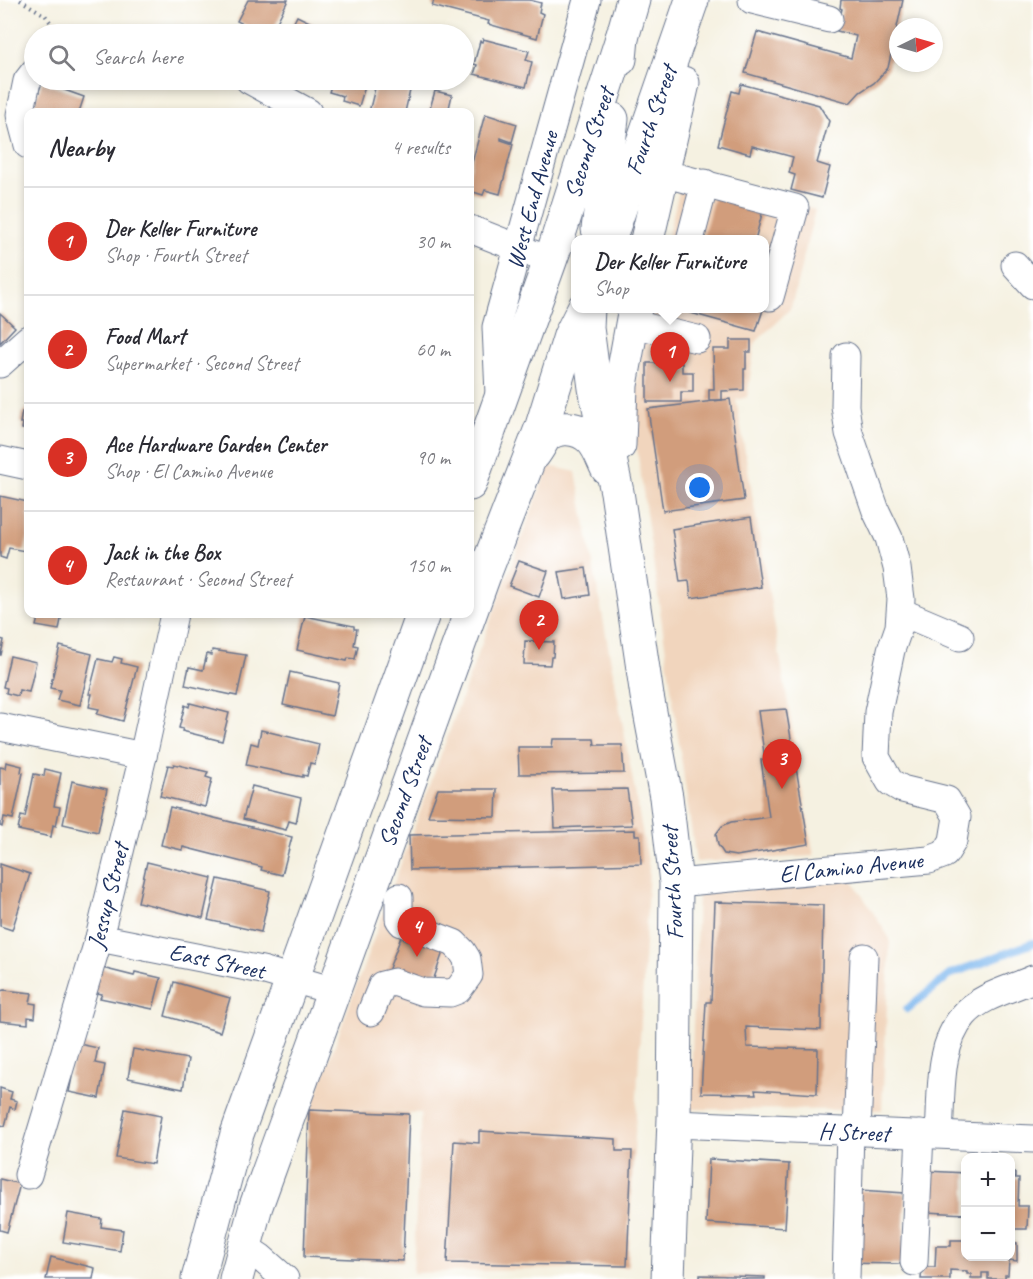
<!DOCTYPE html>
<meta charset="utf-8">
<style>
body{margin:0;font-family:Caveat,sans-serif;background:#f7f7f7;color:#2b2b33}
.controls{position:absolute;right:18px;bottom:18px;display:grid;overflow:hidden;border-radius:12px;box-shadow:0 3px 9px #0003}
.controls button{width:54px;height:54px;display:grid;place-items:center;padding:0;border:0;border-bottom:2px solid #e1e1e2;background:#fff;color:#2b2b33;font:30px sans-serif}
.compass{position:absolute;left:889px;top:18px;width:54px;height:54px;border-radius:50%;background:#fff;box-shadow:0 3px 9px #0003;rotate:85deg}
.you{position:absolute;left:700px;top:488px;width:21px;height:21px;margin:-15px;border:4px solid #fff;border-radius:50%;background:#1a73e8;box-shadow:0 0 0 9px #1a73e833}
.badge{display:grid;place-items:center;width:39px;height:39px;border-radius:50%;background:#d93025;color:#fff;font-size:20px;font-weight:700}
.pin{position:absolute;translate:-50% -50px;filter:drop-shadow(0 2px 3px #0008)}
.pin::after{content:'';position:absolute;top:32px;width:21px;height:18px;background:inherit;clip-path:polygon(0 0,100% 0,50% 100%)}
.popup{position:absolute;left:571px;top:235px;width:198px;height:78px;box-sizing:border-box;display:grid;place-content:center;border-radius:12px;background:#fff;filter:drop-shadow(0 2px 4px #0005);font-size:20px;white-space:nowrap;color:#7c7c81}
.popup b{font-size:22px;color:#2b2b33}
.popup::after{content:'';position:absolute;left:50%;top:100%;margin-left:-12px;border:12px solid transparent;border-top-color:#fff}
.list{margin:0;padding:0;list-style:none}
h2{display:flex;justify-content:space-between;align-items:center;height:78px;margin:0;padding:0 24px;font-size:26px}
h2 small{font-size:20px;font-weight:400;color:#7c7c81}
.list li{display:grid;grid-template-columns:39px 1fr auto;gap:18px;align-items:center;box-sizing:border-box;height:108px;padding:0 24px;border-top:2px solid #e1e1e2}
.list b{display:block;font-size:22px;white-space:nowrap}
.list p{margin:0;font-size:20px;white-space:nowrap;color:#7c7c81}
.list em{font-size:20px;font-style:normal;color:#7c7c81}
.icon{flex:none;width:33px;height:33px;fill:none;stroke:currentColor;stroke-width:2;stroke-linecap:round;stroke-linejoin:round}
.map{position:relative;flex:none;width:1033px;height:1279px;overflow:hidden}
.search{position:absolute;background:#fff;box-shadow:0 3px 9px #0003;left:24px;top:24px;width:450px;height:66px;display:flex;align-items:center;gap:15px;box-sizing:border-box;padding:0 21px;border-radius:33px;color:#7c7c81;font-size:22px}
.panel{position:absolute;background:#fff;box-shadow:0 3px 9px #0003;left:24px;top:108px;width:450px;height:510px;border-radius:12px}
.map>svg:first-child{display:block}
</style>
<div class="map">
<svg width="1033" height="1279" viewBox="0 0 1033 1279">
<rect width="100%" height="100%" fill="#fff"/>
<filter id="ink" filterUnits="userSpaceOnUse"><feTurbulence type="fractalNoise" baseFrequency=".0167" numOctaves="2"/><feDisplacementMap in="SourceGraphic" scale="12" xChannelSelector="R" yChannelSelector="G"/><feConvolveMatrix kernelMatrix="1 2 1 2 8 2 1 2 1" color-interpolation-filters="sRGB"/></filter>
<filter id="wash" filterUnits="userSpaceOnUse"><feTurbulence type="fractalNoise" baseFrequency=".008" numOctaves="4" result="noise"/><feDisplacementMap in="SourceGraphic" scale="24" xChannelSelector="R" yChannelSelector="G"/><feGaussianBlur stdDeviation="1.35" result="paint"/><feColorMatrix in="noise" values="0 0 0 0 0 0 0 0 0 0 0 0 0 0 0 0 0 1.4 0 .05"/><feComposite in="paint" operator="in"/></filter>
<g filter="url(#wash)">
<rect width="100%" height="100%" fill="#f5f1e1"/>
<g fill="#f1d5bd">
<polygon points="684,172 815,210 791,308 755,343 747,397 736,400 814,856 696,862 632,414 649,309 765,308 765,240 667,239"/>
<polygon points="549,466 576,472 649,868 628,1267 413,1273 421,1113 311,1110 477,656"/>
<polygon points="853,881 890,939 882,1110 690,1109 698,894"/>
</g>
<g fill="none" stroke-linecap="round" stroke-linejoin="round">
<polyline stroke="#7db7ee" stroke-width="8" points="907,1009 951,974 1033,943"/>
</g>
<g id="blocks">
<g fill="#d19d7c">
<polygon points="248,0 288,0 271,34 263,34 237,21"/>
<polygon points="434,0 530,0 541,3 539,12 543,14 537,38 488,24 489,21 432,6"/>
<polygon points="841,0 903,0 888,68 874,83 860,92 850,103 745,73 757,32 851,58 856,36 837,31 842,9 840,8"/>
<polygon points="297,16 326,30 324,34 288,34"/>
<polygon points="347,30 360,34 345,34"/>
<polygon points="483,39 529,51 526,60 532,62 526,87 474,74 477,65 474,64 480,41 482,42"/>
<polygon points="333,80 367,80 359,106 342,101 343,96 329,92"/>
<polygon points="377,80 403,80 412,82 405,112 369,112"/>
<polygon points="42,82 84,97 79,112 54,112 34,106"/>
<polygon points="741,84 819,105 829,121 817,163 830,167 822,198 791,190 795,175 789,173 793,157 752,146 750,154 718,145 732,91 739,93"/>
<polygon points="435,91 452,95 449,108 463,112 429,112"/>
<polygon points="485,114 517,124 512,142 501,138 501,140 513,144 500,194 485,190 483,195 470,191 470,170"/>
<polygon points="714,197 763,210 755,240 702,240"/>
<polygon points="688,308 758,308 763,310 756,331 687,312"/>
<polygon points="0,313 15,327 0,343"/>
<polygon points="730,340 751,340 751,352 746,352 746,369 744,369 744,390 722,391 722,400 709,400 709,389 714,389 713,349 730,349"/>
<polygon points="647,363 682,363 682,372 693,372 693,392 681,392 681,402 647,402"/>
<polygon points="730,399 744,500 663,511 648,409"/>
<polygon points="26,409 28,410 28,430 22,429 23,423 20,423 22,412 25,413"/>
<polygon points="0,496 28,502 28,537 25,551 9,548 6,559 0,557"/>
<polygon points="751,517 761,587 691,598 689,581 680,582 672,529"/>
<polygon points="519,561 548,571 539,597 509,586"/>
<polygon points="586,568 590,595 564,599 559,572"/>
<polygon points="39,614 62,614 59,630 36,626"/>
<polygon points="305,616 354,626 354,629 357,629 354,645 358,646 355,659 348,658 347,661 297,650"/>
<polygon points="0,639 4,640 1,655 0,655"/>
<polygon points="525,641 554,642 553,657 551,657 550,665 524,664"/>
<polygon points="60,646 92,654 80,705 57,700 60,690 50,688"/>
<polygon points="212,650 246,655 237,696 185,685 189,667 203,670 207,654 211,655"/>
<polygon points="10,656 36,662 29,692 19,690 18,696 6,693 7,688 3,687"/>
<polygon points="114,657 122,659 121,663 137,667 123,721 97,714 99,709 89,707 92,694 89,694 98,659 112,662"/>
<polygon points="290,672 339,683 332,716 283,705"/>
<polygon points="190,703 229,713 222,741 182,731 183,729 179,728 185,705 189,707"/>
<polygon points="786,709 809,844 736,856 724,854 718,845 716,834 722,826 731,822 769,817 761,760 765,760 758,711"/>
<polygon points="261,730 319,744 315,764 310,763 307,776 303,775 303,777 246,765 251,743 258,745"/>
<polygon points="553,739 594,739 595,745 622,745 624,773 519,774 518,747 552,747"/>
<polygon points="6,762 22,766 21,772 23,773 13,819 4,817 2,827 0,826 0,767 5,768"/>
<polygon points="174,764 208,772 206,777 212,779 205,807 160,796 168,765 173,766"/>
<polygon points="45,769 61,773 54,806 60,807 56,826 53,825 51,837 18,830 21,816 25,817 34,774 44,776"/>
<polygon points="72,781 107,789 98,832 63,824"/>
<polygon points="252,786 301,798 296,823 289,821 286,830 243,819"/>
<polygon points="438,789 497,789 496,817 428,816"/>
<polygon points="627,789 632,825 555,828 553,790"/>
<polygon points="170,807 292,837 282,875 261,870 262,867 183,847 182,850 161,845"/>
<polygon points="635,830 635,835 640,835 641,864 410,870 409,835"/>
<polygon points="147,862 212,878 203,918 138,902"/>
<polygon points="0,864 30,874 12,930 0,926"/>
<polygon points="218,879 270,891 261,932 208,920"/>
<polygon points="715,902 823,905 821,1030 746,1027 747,1047 818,1049 817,1094 755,1090 756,1094 701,1093 706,1002 711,1002"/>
<polygon points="404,929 446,943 431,987 388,971"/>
<polygon points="98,967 134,976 135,972 161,978 153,1009 100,998 102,994 93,992"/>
<polygon points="174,982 230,998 220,1032 165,1016"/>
<polygon points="4,990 32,993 30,1003 36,1004 35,1018 28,1017 28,1024 0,1021 0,991"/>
<polygon points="79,1044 98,1048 95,1063 105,1065 99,1098 69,1092 72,1077 69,1077"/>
<polygon points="133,1049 188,1059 183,1089 128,1078"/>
<polygon points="0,1088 12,1092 10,1099 17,1101 15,1109 10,1107 5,1126 0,1125"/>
<polygon points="125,1109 161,1116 153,1164 116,1158"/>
<polygon points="309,1110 409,1114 403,1261 304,1257"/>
<polygon points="479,1131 616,1139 616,1151 632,1151 627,1266 447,1263 454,1141 479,1143"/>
<polygon points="709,1159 789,1164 785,1228 706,1223"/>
<polygon points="926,1171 966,1173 966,1214 925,1212"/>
<polygon points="1010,1173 1015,1173 1015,1178 1019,1178 1018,1206 1028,1206 1027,1229 1010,1229"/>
<polygon points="0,1179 20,1184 7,1232 0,1230"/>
<polygon points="843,1189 905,1193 903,1264 840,1263"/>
<polygon points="68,1213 102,1219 101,1227 123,1230 120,1251 63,1242"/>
<polygon points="951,1240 966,1240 966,1256 1010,1256 1010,1242 1017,1243 1017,1261 1009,1260 1008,1275 1005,1275 1005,1279 988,1279 988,1273 982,1273 982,1278 971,1278 971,1274 967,1274 967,1271 950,1270 950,1279 921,1279 922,1267 935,1267 936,1246 951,1246"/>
<polygon points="51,1257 95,1268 93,1279 46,1279"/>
<polygon points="700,1275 765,1277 765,1279 700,1279"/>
</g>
</g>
</g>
<g filter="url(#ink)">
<use href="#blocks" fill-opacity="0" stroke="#67738c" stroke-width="1.5"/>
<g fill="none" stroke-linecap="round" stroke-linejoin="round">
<defs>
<g id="minor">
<polyline points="752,0 829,19"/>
<polyline points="249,80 308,112"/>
<polyline points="28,145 20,115 27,81 34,72"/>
<polyline points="662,173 795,208 770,297 765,295"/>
<polyline points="470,229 536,255"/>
<polyline points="690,240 705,183"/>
<polyline points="1015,265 1033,285"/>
<polyline points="633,324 697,339"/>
<polyline points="0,364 28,339"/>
<polyline points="499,394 496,327 587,0"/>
<polyline points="0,460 28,466"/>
<polyline points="901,612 960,637"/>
<polyline points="0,727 143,756"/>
<polyline points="676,883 929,860 945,854 953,841 957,817 947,800 902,789 890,782 876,757 878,712 891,650 899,627 901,599 897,568 889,538 876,511 849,433 845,406 846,356"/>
<polyline points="99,938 262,970 334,991"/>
<polyline points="371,1012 382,985 394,982 423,992 450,993 458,990 469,975 467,959 462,951 454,943 402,923 399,919 399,897"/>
<polyline points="674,1124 1033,1139"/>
<polyline points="857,1132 864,957"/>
<path d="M 939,1134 C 942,1096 937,1046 964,1015 C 980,996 1011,989 1033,979"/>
<polyline points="28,1175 99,938 143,756 174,614"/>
<polyline points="245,1247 260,1257 285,1279"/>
<polyline points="914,1262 920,1134"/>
<polyline points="846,1279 850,1132"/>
</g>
<g id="major">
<polyline points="620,59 622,38 633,0"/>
<polyline points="598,229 612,119"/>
<polyline points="609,240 692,0"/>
<polyline points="647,240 683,83"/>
<polyline points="588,308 587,328 595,388 617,492 647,696 666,797 676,883 674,1118 668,1279"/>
<polyline points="619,445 621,385 635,308"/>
<path d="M 534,454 C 538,449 541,443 544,438 C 556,424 579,427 591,439 C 599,447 602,458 607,468"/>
<polyline points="470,484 554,250 622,38"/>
<polyline points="198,1279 237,1134 423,614"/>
<polyline points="236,1279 256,1206 484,575 542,426 570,336 584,308"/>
</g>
</defs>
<use href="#minor" stroke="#67738c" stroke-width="29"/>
<use href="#major" stroke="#67738c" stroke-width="35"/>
<polyline stroke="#67738c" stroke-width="4" stroke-dasharray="1.5 4.5" stroke-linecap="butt" points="20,0 45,15 59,34"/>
<use href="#minor" stroke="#fff" stroke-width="27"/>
<use href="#major" stroke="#fff" stroke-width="33"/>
</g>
</g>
<g text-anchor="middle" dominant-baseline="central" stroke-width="4.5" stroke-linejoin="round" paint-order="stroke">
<g font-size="24" fill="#1b2f5e" stroke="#fff">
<text transform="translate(651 120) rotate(-71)">Fourth Street</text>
<text transform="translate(589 143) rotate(-72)">Second Street</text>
<text transform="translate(532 200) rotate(-75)">West End Avenue</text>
<text transform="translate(405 792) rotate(-70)">Second Street</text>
<text transform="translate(851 867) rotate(-6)">El Camino Avenue</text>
<text transform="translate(672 883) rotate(-93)">Fourth Street</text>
<text transform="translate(108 896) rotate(-76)">Jessup Street</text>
<text transform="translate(217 961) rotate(12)">East Street</text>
<text transform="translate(854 1132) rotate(2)">H Street</text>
</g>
</g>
</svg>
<div class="controls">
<button>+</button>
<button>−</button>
</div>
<svg class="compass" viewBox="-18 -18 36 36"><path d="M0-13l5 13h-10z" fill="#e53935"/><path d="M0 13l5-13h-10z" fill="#7c7c81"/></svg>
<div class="you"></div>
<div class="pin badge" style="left:670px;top:382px">1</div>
<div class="popup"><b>Der Keller Furniture</b>Shop</div>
<div class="pin badge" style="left:539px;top:650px">2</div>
<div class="pin badge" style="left:782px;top:789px">3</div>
<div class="pin badge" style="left:417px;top:957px">4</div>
<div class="search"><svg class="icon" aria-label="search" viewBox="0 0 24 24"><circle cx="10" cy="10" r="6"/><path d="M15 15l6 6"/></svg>Search here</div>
<section class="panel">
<h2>Nearby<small>4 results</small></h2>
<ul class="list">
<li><span class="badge">1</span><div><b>Der Keller Furniture</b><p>Shop · Fourth Street</p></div><em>30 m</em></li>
<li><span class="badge">2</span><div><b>Food Mart</b><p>Supermarket · Second Street</p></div><em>60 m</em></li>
<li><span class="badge">3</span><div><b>Ace Hardware Garden Center</b><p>Shop · El Camino Avenue</p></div><em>90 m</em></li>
<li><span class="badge">4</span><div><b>Jack in the Box</b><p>Restaurant · Second Street</p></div><em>150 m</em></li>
</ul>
</section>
</div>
